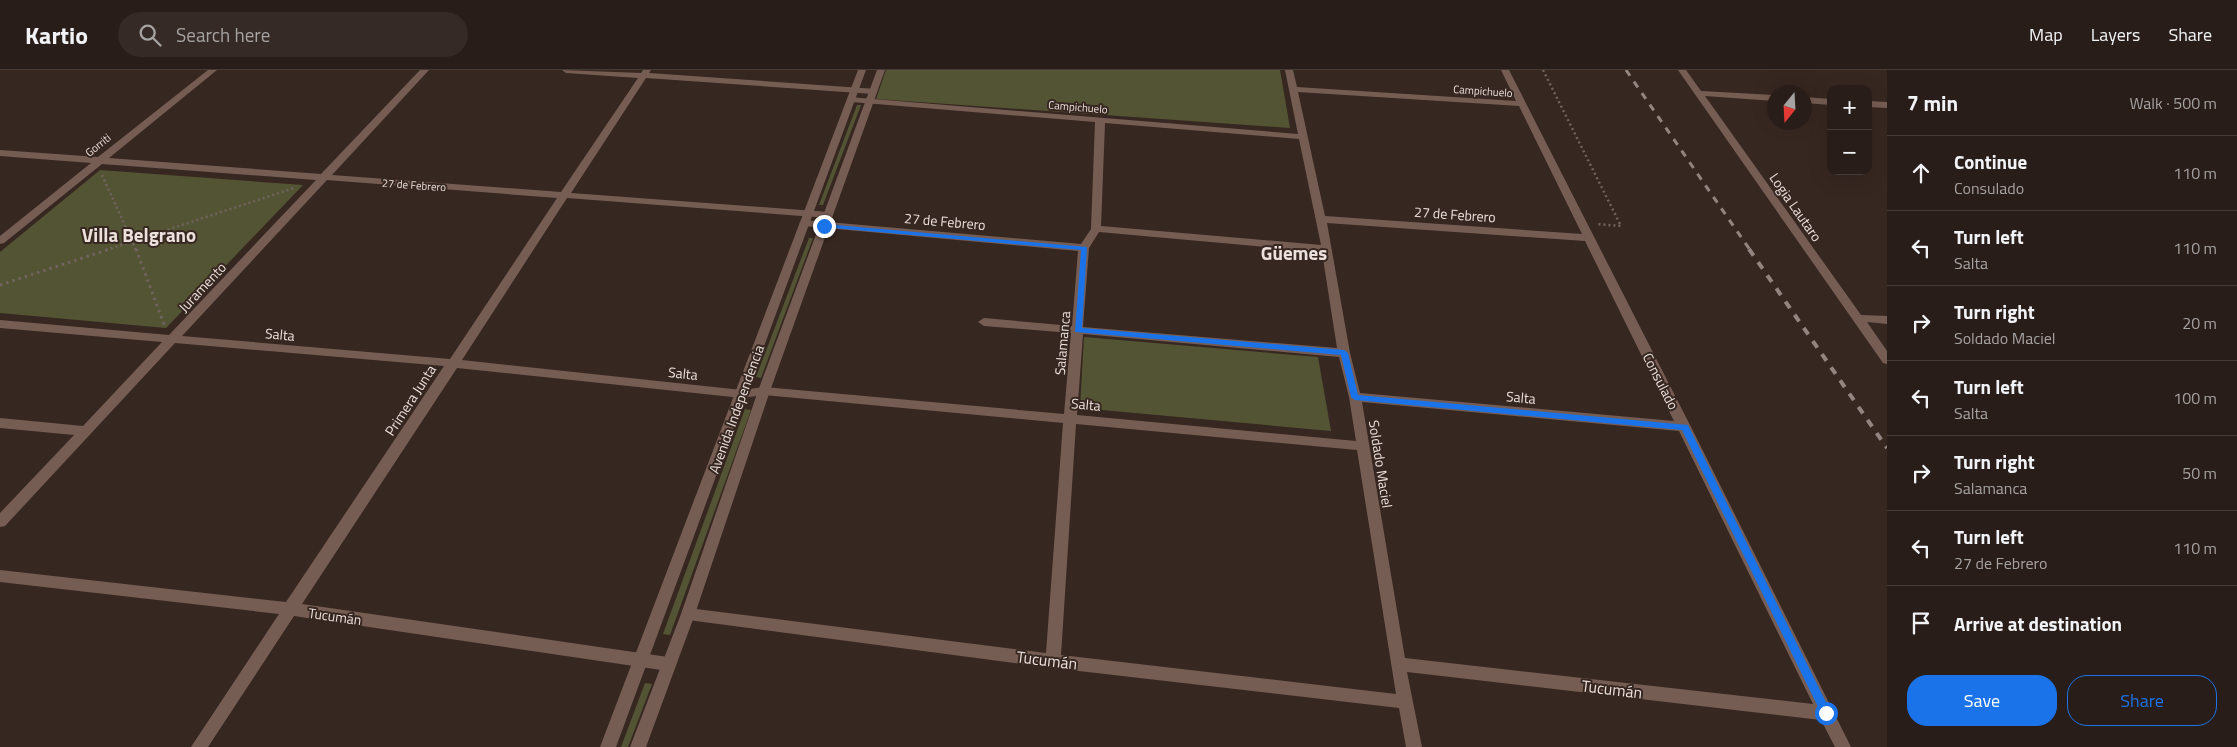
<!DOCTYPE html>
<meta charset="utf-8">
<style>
body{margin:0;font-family:"Titillium Web",sans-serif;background:#352a26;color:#f1f3f6}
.controls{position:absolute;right:15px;top:15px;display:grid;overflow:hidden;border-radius:10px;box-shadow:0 5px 20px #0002}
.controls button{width:45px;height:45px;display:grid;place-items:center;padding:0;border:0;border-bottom:1px solid #453b38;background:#291d19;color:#f1f3f6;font:25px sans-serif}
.compass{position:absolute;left:1767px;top:15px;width:45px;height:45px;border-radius:50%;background:#291d19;box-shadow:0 5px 20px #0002;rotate:198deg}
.stop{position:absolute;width:15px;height:15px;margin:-11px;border:4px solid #1a73e8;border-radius:50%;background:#fff}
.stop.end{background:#1a73e8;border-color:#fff;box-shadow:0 1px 5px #0008}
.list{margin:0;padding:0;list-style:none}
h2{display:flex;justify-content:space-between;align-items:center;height:65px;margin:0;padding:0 20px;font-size:21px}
h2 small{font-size:16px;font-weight:400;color:#a5a2a2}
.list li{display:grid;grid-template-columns:32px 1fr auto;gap:15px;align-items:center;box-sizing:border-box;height:75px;padding:0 20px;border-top:1px solid #453b38}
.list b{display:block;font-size:19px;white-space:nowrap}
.list p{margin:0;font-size:16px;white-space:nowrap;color:#a5a2a2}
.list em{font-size:16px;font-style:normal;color:#a5a2a2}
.actions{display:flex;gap:10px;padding:15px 20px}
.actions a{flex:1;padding:11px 0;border:1px solid #1a73e8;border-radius:20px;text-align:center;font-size:18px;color:#1a73e8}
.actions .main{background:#1a73e8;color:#fff}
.icon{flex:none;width:28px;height:28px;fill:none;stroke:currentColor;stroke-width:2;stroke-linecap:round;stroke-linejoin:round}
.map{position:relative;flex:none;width:1887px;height:677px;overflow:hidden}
header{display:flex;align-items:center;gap:30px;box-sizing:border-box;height:70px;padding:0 25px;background:#291d19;border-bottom:1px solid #453b38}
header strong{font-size:24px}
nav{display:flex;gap:28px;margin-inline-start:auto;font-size:18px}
.search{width:350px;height:45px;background:#352a26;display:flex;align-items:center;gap:12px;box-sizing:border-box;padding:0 18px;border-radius:28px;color:#a5a2a2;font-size:19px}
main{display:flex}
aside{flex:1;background:#291d19}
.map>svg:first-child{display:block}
</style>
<header>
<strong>Kartio</strong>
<div class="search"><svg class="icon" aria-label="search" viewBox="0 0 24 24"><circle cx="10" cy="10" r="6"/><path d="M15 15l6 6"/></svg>Search here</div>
<nav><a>Map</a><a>Layers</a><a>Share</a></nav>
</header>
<main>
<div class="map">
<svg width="1887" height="677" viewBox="0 0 1887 677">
<rect width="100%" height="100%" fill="#372721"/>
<g fill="#535434">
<polygon points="886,0 1280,0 1290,58 876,29"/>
<polygon points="857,35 861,35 823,135 819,135"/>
<polygon points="100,100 303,115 166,258 0,243 0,182"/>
<polygon points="809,168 813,168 761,308 756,307"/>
<polygon points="1084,267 1318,287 1331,361 1080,338"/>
<polygon points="745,339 751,340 670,565 663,564"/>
<polygon points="645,613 652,614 628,677 621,677"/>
</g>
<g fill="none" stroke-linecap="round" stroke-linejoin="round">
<g stroke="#71635e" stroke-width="2.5" stroke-dasharray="2 3" stroke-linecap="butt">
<polyline points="1543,0 1621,156 1596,154"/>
<polyline points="102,105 136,180"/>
<polyline points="106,180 294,118"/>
</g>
<g stroke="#71635e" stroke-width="3" stroke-dasharray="2.5 4" stroke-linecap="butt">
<polyline points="136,179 165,257"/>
<polyline points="0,215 110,179"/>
</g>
<g fill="#765d54" fill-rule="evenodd">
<path d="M 208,0 L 217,0 L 109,88 L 321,104 L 420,0 L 429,0 L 332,105 L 561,122 L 638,8 L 566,3 L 562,0 L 641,3 L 643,0 L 651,0 L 649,3 L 876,19 L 877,21 L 873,24 L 646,8 L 571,123 L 828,142 L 833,145 L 828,148 L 567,128 L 462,290 L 742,320 L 764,317 L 1064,344 L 1071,263 L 984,256 L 978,252 L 984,248 L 1072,256 L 1078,181 L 804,156 L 799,153 L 804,150 L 1081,174 L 1091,159 L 1095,52 L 852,32 L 849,31 L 849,27 L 1298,64 L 1285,0 L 1293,0 L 1297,17 L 1516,31 L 1501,0 L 1509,0 L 1691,357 L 1851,677 L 1835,677 L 1821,650 L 1407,602 L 1422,677 L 1406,677 L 1399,638 L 1053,598 L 688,550 L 683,548 L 681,544 L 683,540 L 688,538 L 1046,583 L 1063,353 L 764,325 L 742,328 L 457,298 L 302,534 L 668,587 L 673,589 L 676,594 L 673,599 L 668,601 L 294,546 L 208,677 L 191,677 L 279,544 L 0,512 L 0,500 L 286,532 L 444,296 L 175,273 L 5,456 L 0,457 L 0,443 L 74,365 L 0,358 L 0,348 L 83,356 L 162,272 L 0,258 L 0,250 L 169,265 L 316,110 L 102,94 L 4,173 L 0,174 L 0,166 L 91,93 L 0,86 L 0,80 L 98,87 ZM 1298,22 L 1519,36 L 1582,164 L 1325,146 ZM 1105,53 L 1299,69 L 1321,175 L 1101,156 ZM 327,110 L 557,128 L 450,289 L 182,266 ZM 1327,153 L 1585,171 L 1674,351 L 1360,323 L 1350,283 ZM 1099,162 L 1322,182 L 1337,278 L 1083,257 L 1089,178 ZM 1083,264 L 1339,287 L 1349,327 L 1356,371 L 1077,345 ZM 1362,332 L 1679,361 L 1813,634 L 1405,588 ZM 1076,354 L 1357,380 L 1396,624 L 1061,585 Z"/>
<polygon points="1678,0 1686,0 1701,21 1774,25 1774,31 1705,26 1861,245 1887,246 1887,254 1867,252 1887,281 1887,294 1883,293"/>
<polygon points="1804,27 1831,29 1831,35 1804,33"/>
<polygon points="1868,31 1887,32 1887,38 1868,37"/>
</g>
<g fill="#765d54" fill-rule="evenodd">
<polygon points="858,0 866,0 616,677 600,677"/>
<polygon points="877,0 885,0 770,321 695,544 646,677 630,677 681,544 758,321"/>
</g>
<polyline stroke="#928580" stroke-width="3" stroke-dasharray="7 7" stroke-linecap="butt" points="1626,0 1750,180"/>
<polyline stroke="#928580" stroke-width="4" stroke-dasharray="8 8" stroke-linecap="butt" points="1749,179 1887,378"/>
</g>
<polygon fill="#1a73e8" points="824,154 1087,177 1082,258 1344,280 1348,283 1358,325 1688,355 1830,640 1830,647 1823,647 1682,360 1355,330 1351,327 1341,285 1075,262 1081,180 822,157 822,154"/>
<g text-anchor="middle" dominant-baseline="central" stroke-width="4" stroke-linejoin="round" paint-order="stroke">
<g font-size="11" fill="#ece1dd" stroke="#372721">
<text transform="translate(1483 21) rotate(4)">Campichuelo</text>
<text transform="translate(1078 37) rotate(5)">Campichuelo</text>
<text transform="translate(98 75) rotate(-39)">Gorriti</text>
<text transform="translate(414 115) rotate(4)">27 de Febrero</text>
</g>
<g font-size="14" fill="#ece1dd" stroke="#372721">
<text transform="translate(1796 137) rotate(55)">Logia Lautaro</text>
<text transform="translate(1455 144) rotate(4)">27 de Febrero</text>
<text transform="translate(945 151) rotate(5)">27 de Febrero</text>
<text transform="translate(202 217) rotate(-47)">Juramento</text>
<text transform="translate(280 264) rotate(5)">Salta</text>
<text transform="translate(1062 273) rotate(-85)">Salamanca</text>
<text transform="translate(683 303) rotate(6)">Salta</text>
<text transform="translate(1661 311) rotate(63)">Consulado</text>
<text transform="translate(1521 327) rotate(5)">Salta</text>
<text transform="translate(410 330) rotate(-57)">Primera Junta</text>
<text transform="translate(1086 334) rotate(5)">Salta</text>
<text transform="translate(736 339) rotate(-70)">Avenida Independencia</text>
<text transform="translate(1381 394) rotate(81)">Soldado Maciel</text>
<text transform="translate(335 546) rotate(8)">Tucumán</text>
</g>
<g font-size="16" fill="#ece1dd" stroke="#372721">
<text transform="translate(1047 590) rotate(7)">Tucumán</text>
<text transform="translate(1612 619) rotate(7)">Tucumán</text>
</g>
<g font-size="19" font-weight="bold" fill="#ece1dd" stroke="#372721">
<text x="139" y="164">Villa Belgrano</text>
<text x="1294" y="182">Güemes</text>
</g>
</g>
</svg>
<div class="controls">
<button>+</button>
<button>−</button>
</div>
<svg class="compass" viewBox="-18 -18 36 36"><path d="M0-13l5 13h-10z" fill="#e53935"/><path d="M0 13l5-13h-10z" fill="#a5a2a2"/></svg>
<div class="stop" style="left:1826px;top:643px"></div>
<div class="stop end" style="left:824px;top:156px"></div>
</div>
<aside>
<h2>7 min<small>Walk · 500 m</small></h2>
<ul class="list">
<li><svg class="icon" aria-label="ahead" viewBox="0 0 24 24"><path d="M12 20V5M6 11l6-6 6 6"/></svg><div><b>Continue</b><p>Consulado</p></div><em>110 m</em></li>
<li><svg class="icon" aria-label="left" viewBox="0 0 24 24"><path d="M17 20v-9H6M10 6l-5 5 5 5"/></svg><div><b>Turn left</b><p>Salta</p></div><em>110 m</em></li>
<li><svg class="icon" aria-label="right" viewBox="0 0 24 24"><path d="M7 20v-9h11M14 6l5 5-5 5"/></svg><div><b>Turn right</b><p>Soldado Maciel</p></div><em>20 m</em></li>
<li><svg class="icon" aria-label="left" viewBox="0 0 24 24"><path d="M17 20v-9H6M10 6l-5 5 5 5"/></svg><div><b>Turn left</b><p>Salta</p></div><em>100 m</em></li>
<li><svg class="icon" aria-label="right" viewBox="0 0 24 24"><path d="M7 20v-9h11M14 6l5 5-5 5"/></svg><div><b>Turn right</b><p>Salamanca</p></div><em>50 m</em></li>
<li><svg class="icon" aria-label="left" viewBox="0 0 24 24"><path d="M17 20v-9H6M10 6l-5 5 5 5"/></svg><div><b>Turn left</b><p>27 de Febrero</p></div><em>110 m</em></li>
<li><svg class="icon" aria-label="arrive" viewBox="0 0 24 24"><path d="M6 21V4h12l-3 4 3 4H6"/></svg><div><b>Arrive at destination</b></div></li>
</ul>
<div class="actions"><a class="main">Save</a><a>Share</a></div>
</aside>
</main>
